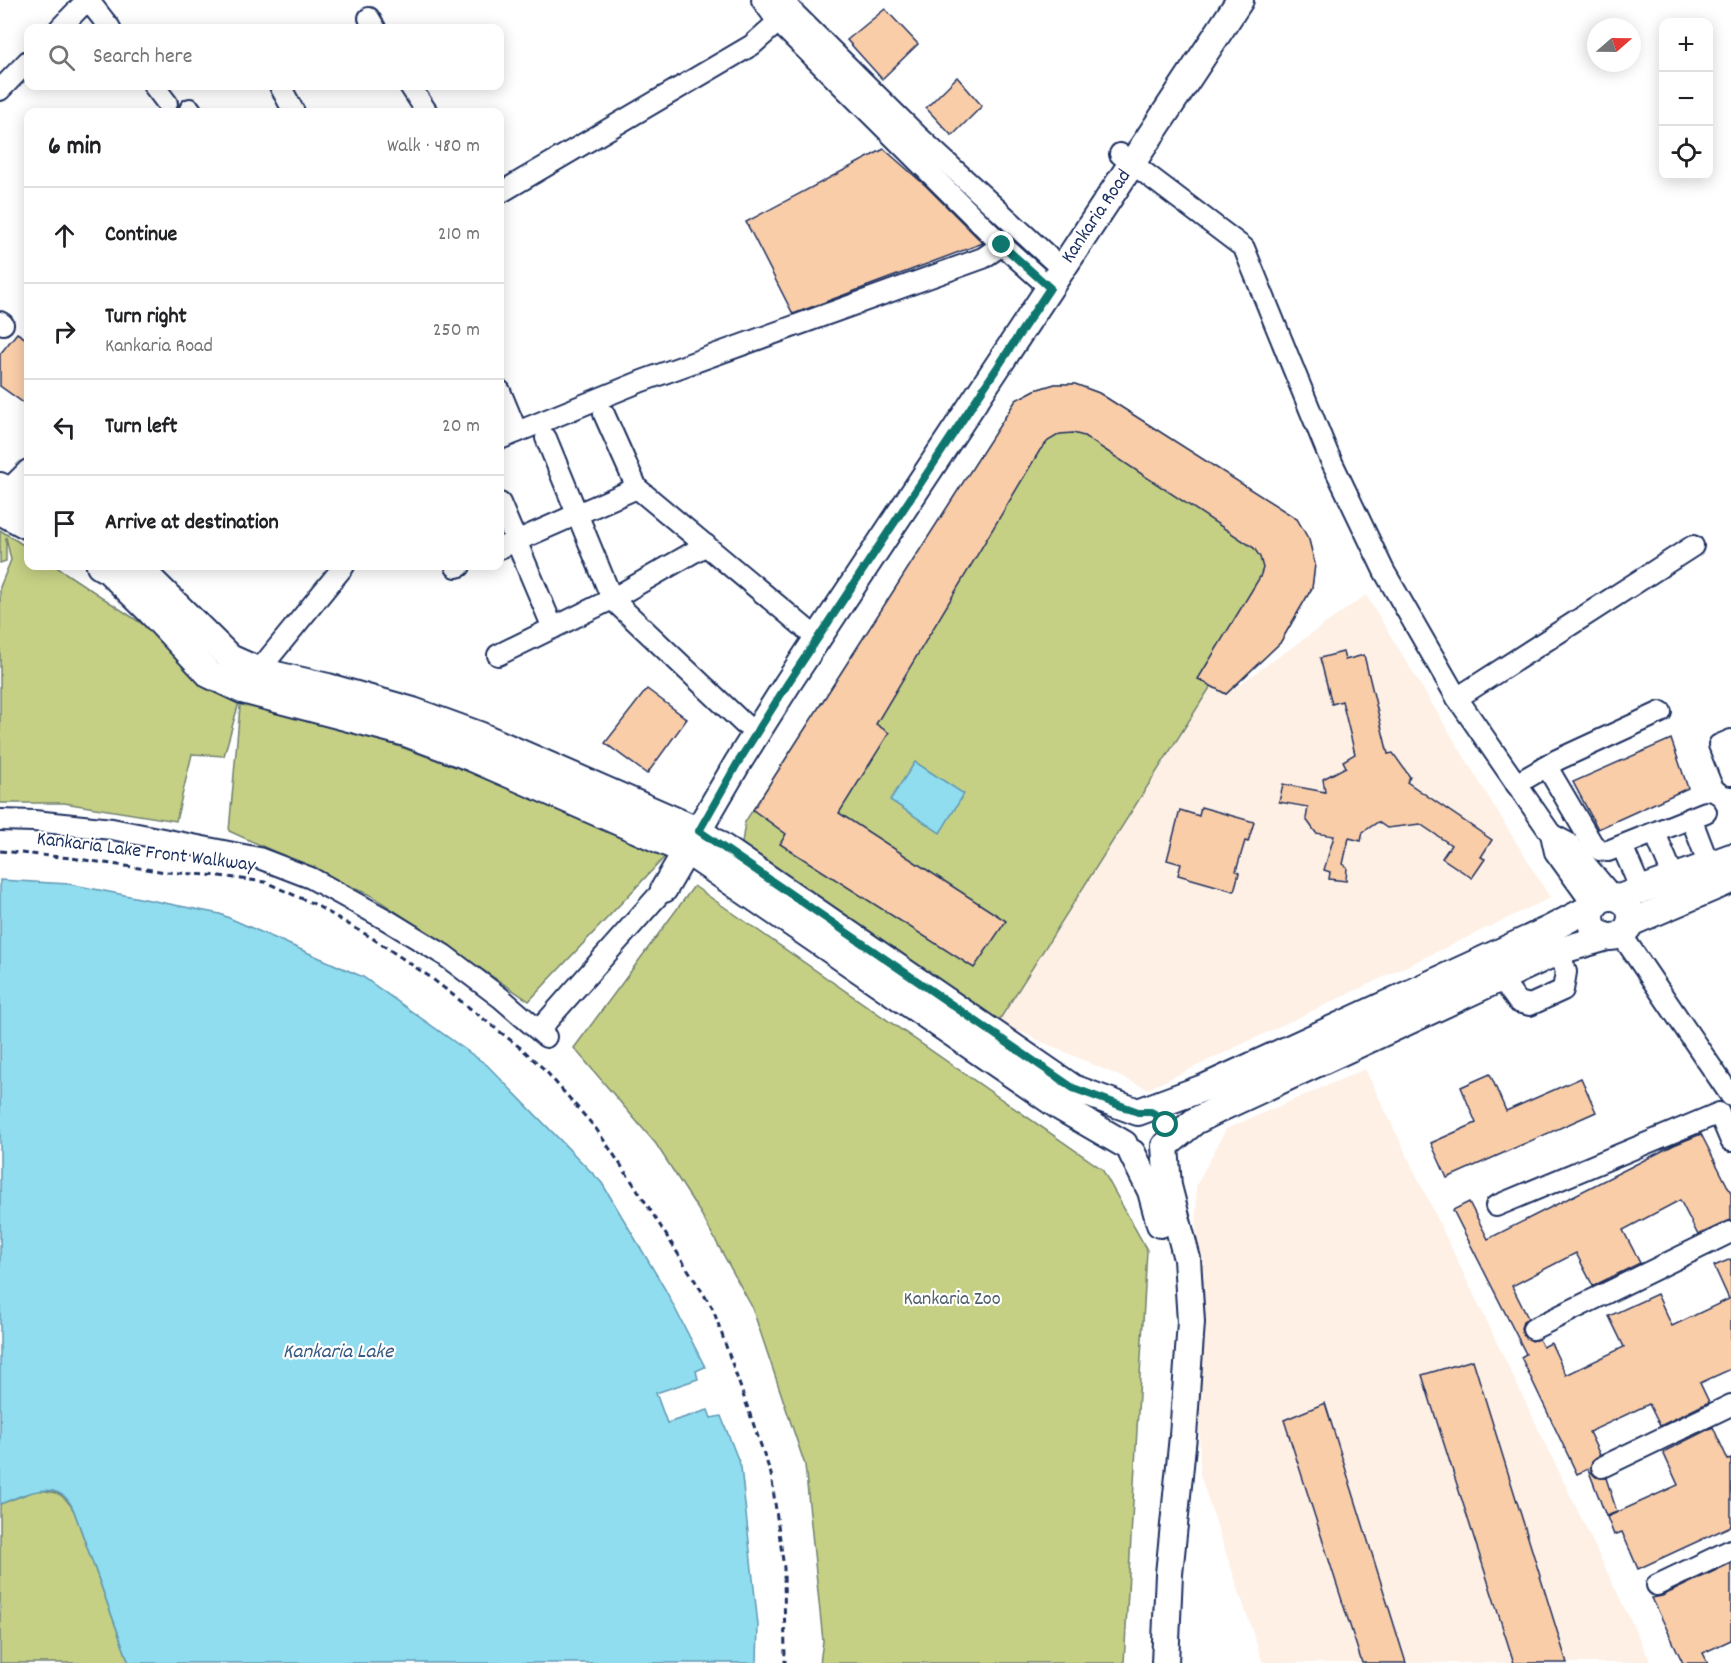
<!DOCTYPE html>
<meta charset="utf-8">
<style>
body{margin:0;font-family:Dekko,sans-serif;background:#f2f2f2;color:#202124}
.controls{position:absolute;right:18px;top:18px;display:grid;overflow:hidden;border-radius:12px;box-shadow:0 3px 15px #0003}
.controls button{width:54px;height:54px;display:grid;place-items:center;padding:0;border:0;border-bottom:2px solid #e0e0e0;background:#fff;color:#202124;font:30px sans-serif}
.compass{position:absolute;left:1587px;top:18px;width:54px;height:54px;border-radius:50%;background:#fff;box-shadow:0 3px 15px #0003;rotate:70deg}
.stop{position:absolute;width:18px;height:18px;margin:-14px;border:4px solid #0f766e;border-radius:50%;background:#fff}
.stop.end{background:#0f766e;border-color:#fff;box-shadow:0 2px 6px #0008}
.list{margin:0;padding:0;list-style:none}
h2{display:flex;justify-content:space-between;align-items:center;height:78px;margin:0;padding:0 24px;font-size:26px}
h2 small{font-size:20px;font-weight:400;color:#757577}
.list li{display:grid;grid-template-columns:39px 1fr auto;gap:18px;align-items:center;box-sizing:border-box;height:96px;padding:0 24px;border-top:2px solid #e0e0e0}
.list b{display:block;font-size:22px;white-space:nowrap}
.list p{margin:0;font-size:20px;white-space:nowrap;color:#757577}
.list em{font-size:20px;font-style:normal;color:#757577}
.icon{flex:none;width:33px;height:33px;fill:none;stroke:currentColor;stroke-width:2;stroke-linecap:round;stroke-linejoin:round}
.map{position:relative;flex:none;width:1731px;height:1663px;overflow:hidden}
.search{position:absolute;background:#fff;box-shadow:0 3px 15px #0003;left:24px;top:24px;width:480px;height:66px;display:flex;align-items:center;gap:15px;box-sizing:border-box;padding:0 21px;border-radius:12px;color:#757577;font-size:22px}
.panel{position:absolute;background:#fff;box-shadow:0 3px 15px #0003;left:24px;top:108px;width:480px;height:462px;border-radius:12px}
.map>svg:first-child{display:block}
</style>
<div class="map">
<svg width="1731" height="1663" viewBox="0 0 1731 1663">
<rect width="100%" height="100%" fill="#fff"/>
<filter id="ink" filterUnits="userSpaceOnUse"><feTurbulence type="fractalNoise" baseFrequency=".0167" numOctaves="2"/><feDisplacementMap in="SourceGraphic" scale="12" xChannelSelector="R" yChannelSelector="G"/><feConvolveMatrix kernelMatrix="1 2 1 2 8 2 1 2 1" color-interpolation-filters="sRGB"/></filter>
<g filter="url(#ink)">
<g fill="#fef0e5">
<polygon points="1366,595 1550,898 1148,1089 998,1022 1212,686 1226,694"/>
<polygon points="1365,1069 1385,1110 1651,1663 1263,1663 1200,1475 1196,1186 1226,1129"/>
</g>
<g fill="#c5d084" stroke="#708071" stroke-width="1.5">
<polygon points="1055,384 1075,384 1099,393 1297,519 1309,540 1315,564 1312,588 1280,643 1226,694 1211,686 998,1022 746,853 742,843 745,822 1016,400 1035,390"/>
<polygon points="0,530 28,548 28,566 55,566 242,690 675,846 529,1001 372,896 229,831 241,695 224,756 192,754 176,821 64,803 0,803 0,587 11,560 6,537 6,561 0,563"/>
<polygon points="694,886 1102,1169 1147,1250 1124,1663 820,1663 823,1641 805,1465 752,1307 701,1214 656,1144 574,1048"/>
<path d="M 37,1490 C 57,1492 63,1492 74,1511 L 129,1663 L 0,1663 L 0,1504 Z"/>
</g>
<g fill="#8fddee" stroke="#6197b4" stroke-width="1.5">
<polygon points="915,762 964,794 940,833 890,800"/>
<path d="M 0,880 L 69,884 L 220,914 L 363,977 L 487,1065 L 602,1183 L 665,1289 L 705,1367 L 696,1371 L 698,1379 L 656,1393 L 667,1423 L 708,1410 L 711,1418 L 721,1416 L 741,1467 L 758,1625 L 757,1663 L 129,1663 L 74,1511 C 72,1507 70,1502 67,1499 C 49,1480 19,1497 0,1504 Z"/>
</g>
<g fill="#facda9" stroke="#1b2f5e" stroke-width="1.5">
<polygon points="885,9 918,44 882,79 847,40"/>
<polygon points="957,77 982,106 952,136 926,108"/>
<polygon points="884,149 926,186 983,243 793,314 746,222"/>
<polygon points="17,333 28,340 28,406 0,386 0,354"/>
<polygon points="1055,384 1075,384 1099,393 1297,519 1309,540 1315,564 1312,588 1280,643 1226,694 1198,679 1260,577 1263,568 1260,557 1254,548 1084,436 1073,433 1060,434 1048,441 1040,450 876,724 889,733 839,813 1006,921 974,968 780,844 786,834 753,810 1016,400 1035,390"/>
<polygon points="1343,652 1345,660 1364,655 1388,754 1393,753 1410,777 1407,782 1492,840 1481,857 1485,859 1472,878 1442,858 1451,845 1420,824 1387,828 1378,822 1363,832 1361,841 1349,838 1343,864 1347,867 1346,881 1329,879 1330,872 1324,870 1334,836 1316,833 1306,819 1308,807 1279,802 1283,784 1325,792 1323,779 1346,767 1343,761 1355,754 1342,701 1332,704 1320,658"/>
<polygon points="647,689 687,719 647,774 605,743"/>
<polygon points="1671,739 1688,788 1598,829 1573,782"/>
<polygon points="1201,807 1254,822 1248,842 1245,841 1236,871 1239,873 1234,891 1178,875 1181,864 1167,860 1180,810 1199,816"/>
<polygon points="1490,1074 1506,1111 1581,1078 1596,1112 1447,1178 1431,1143 1476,1123 1461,1087"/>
<polygon points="1701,1134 1731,1193 1731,1220 1698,1235 1680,1200 1623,1230 1640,1263 1593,1286 1576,1253 1512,1286 1528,1318 1523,1322 1521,1328 1523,1335 1532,1341 1539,1339 1543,1347 1551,1343 1566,1375 1624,1347 1609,1316 1657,1294 1672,1326 1729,1299 1714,1266 1731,1259 1731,1369 1700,1383 1709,1402 1660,1426 1649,1404 1589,1432 1600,1455 1592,1461 1591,1472 1596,1477 1606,1478 1617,1512 1606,1516 1588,1469 1577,1474 1521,1357 1526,1354 1453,1210 1469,1202 1488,1239 1674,1145"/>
<polygon points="1473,1360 1567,1663 1514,1663 1422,1375"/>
<polygon points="1325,1403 1406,1663 1362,1663 1284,1420"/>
<polygon points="1713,1427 1728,1460 1731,1459 1731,1526 1638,1569 1622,1532 1614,1535 1607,1517 1678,1485 1663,1452"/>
<polygon points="1731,1563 1731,1640 1703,1653 1708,1663 1683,1663 1652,1598 1662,1596"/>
</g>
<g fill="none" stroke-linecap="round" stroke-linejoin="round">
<defs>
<g id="minor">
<polyline points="88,0 110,28"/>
<polyline points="762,0 778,22 1002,245 1050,288"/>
<polyline points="784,0 791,10 917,135 1062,269"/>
<polyline points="369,18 375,28"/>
<polyline points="60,28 87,0"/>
<polyline points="154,86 167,103"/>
<polyline points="280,86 294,112"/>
<polyline points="410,86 427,112"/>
<polyline points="0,90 28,61"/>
<polyline points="190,109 192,112"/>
<polyline points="1120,154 1244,248 1328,454 1384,571 1457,698 1551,834 1555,852 1594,906"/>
<polyline points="500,193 752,45 787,14"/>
<polyline points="0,322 3,324"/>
<polyline points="500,391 517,432"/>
<polyline points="604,414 637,488 806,629"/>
<polyline points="546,438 612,599 744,724"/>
<polyline points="500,439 642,381 983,258 1002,245"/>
<polyline points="4,500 9,489 28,470"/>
<polyline points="500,503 553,628"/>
<polyline points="500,548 637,488"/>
<polyline points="456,567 460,566"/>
<polyline points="498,655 612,599 706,545"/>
<polyline points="251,680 344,566"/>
<polyline points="1457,698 1693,546"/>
<polyline points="1661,712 1557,760 1549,765 1550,772 1593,845 1600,850 1608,851 1706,812"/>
<polyline points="1731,740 1719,745 1731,775"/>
<polyline points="1516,784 1549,765"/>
<polyline points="1691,818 1709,865"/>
<polyline points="0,820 34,821 112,829 259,858 311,878 387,920 444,955 501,998 546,1037"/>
<polyline points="1655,833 1674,878"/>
<polyline points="1551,834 1568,843 1612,896"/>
<polyline points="1622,846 1641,890"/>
<polyline points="1621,934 1731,1096"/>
<polyline points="1501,978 1518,1002 1530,1005 1563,990 1566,972 1559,951"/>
<polyline points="539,1030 664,889"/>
<polyline points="1496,1206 1719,1113 1731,1141"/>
<polyline points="1533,1329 1731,1232"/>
<polyline points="1602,1467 1731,1405"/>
<polyline points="1657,1585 1731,1550"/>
</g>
<g id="major">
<polyline points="0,486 28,499"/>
<polyline points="0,511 28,526"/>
<polyline points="100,566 109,571 150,611 210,675 242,690 406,733 470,757 688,852 1060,1107 1124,1144"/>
<polyline points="137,566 230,658 259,671 328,687 413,711 479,735 699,831 1073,1088 1138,1112 1206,1087 1548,930 1594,906"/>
<polyline points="664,889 737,764 788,683 1240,0"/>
<circle cx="1611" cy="917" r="20"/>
<polyline points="1619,898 1731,857"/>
<polyline points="1630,923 1731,880"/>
<polyline points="1132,1153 1151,1191 1160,1224"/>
<polyline points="1165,1663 1169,1574 1183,1436 1191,1322 1187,1259 1168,1186 1165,1146 1195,1121 1221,1108 1559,951 1607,937"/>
</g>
</defs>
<use href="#minor" stroke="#1b2f5e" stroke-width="24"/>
<use href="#major" stroke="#1b2f5e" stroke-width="30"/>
<polyline stroke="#1b2f5e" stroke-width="3" stroke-dasharray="6 4.5" stroke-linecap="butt" points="0,851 71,858 166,872 220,876 265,882 314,904 372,938 430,977 522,1049 544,1069 597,1130 637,1189 713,1309 771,1474 784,1568 785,1663"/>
<use href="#minor" stroke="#fff" stroke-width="20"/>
<use href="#major" stroke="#fff" stroke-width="26"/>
</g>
</g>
<g fill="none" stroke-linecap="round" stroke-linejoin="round" filter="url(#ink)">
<polyline stroke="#0f766e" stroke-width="8" points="1002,245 1050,288 788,683 737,764 699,831 1073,1088 1138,1112 1151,1112 1162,1118 1166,1125"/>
</g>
<g text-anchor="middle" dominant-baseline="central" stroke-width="4.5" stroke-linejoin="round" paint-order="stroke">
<g font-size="20" fill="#1b2f5e" stroke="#fff">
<text transform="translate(1097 217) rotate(-56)">Kankaria Road</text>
<text transform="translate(146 853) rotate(7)">Kankaria Lake Front Walkway</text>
</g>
<g font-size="20" fill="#4e5f69" stroke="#fff">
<text x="952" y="1300">Kankaria Zoo</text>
</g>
<g font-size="21" font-style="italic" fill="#385a82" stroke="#fff">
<text x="338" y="1353">Kankaria Lake</text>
</g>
</g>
</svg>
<div class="controls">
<button>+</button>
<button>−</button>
<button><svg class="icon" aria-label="locate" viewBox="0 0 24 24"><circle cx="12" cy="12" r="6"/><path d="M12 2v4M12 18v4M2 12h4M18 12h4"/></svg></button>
</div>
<svg class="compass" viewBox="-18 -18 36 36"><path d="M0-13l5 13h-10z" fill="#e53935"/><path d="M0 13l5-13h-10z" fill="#757577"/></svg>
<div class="stop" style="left:1166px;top:1125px"></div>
<div class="stop end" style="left:1002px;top:245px"></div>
<div class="search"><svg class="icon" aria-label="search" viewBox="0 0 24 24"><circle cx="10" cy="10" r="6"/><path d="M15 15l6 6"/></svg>Search here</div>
<section class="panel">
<h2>6 min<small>Walk · 480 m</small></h2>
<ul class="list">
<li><svg class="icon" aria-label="ahead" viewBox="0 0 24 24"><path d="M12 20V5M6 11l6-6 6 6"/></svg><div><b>Continue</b></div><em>210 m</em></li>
<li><svg class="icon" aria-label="right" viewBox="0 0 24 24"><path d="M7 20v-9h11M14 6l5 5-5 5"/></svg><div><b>Turn right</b><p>Kankaria Road</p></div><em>250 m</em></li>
<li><svg class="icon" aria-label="left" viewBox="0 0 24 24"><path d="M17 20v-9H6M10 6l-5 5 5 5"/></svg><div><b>Turn left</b></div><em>20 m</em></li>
<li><svg class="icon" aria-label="arrive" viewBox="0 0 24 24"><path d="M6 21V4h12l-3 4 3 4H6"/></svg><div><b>Arrive at destination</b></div></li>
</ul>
</section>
</div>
